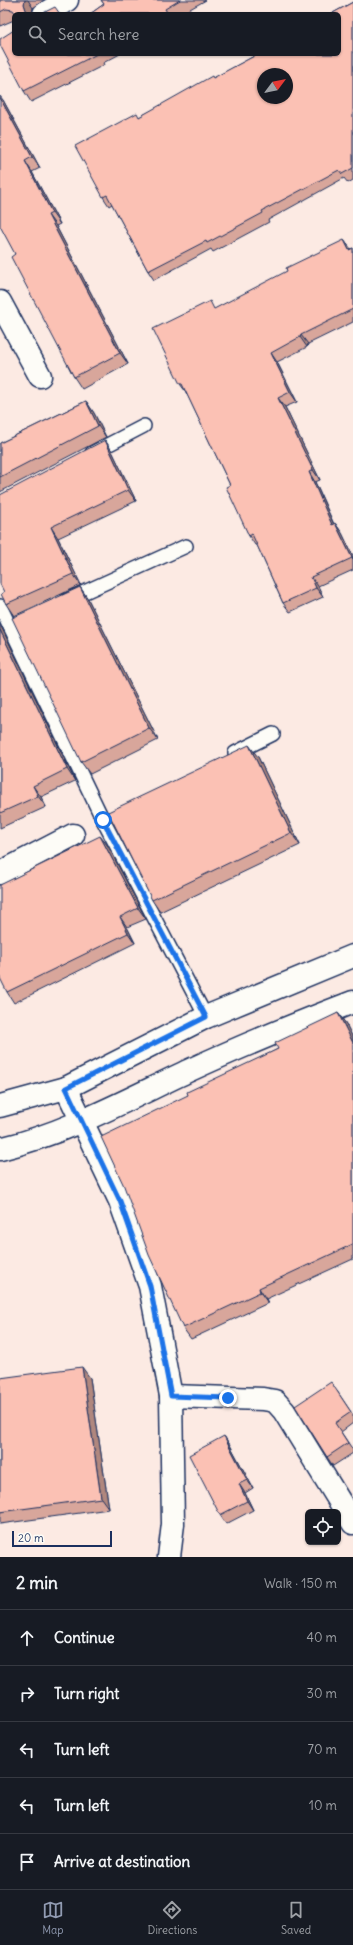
<!DOCTYPE html>
<meta charset="utf-8">
<style>
body{margin:0;font-family:Delius,sans-serif;background:#242831;color:#f1f3f6}
.controls{position:absolute;right:12px;bottom:12px;display:grid;overflow:hidden;border-radius:6px;box-shadow:0 1px 3px #0004}
.controls button{width:36px;height:36px;display:grid;place-items:center;padding:0;border:0;border-bottom:1px solid #363941;background:#171b24;color:#f1f3f6;font:20px sans-serif}
.compass{position:absolute;left:257px;top:68px;width:36px;height:36px;border-radius:50%;background:#171b24;box-shadow:0 1px 3px #0004;rotate:58deg}
.scale{position:absolute;left:12px;bottom:10px;width:100px;box-sizing:border-box;padding-left:4px;border:2px solid #1b2f5e;border-top:0;font-size:11px;line-height:14px;white-space:nowrap;color:#1b2f5e;-webkit-text-stroke:3px #fdfcf7;paint-order:stroke}
.stop{position:absolute;width:12px;height:12px;margin:-9px;border:3px solid #1a73e8;border-radius:50%;background:#fff}
.stop.end{background:#1a73e8;border-color:#fff;box-shadow:0 1px 4px #0008}
.list{margin:0;padding:0;list-style:none}
h2{display:flex;justify-content:space-between;align-items:center;height:52px;margin:0;padding:0 16px;font-size:17px}
h2 small{font-size:13px;font-weight:400;color:#9ea1a6}
.list li{display:grid;grid-template-columns:26px 1fr auto;gap:12px;align-items:center;box-sizing:border-box;height:56px;padding:0 16px;border-top:1px solid #363941}
.list b{display:block;font-size:15px;white-space:nowrap}
.list em{font-size:13px;font-style:normal;color:#9ea1a6}
.icon{flex:none;width:22px;height:22px;fill:none;stroke:currentColor;stroke-width:2;stroke-linecap:round;stroke-linejoin:round}
.map{position:relative;flex:none;width:353px;height:1557px;overflow:hidden}
.search{position:absolute;background:#171b24;box-shadow:0 1px 3px #0004;left:12px;right:12px;top:12px;height:44px;display:flex;align-items:center;gap:10px;box-sizing:border-box;padding:0 14px;border-radius:6px;color:#9ea1a6;font-size:15px}
.sheet{height:332px;background:#171b24}
nav{display:flex;justify-content:space-around;align-items:center;box-sizing:border-box;height:56px;border-top:1px solid #363941;background:#171b24;font-size:11px;color:#9ea1a6}
nav a{display:grid;justify-items:center;gap:2px}
nav .on{color:#919bb2}
.map>svg:first-child{display:block}
</style>
<div class="map">
<svg width="353" height="1557" viewBox="0 0 353 1557">
<rect width="100%" height="100%" fill="#fceae3"/>
<filter id="ink" filterUnits="userSpaceOnUse"><feTurbulence type="fractalNoise" baseFrequency=".025" numOctaves="2"/><feDisplacementMap in="SourceGraphic" scale="8" xChannelSelector="R" yChannelSelector="G"/><feConvolveMatrix kernelMatrix="1 2 1 2 8 2 1 2 1" color-interpolation-filters="sRGB"/></filter>
<g filter="url(#ink)">
<g fill="none" stroke-linecap="round" stroke-linejoin="round">
<defs>
<g id="service">
<polyline points="92,453 144,426"/>
<polyline points="67,600 186,546"/>
<polyline points="0,606 103,820 206,1017"/>
<polyline points="235,753 273,734"/>
</g>
<g id="minor">
<polyline points="44,14 67,0"/>
<polyline points="0,302 40,376"/>
<polyline points="0,873 73,835"/>
<polyline points="66,1088 120,1201 150,1286 171,1396 173,1524 169,1557"/>
<polyline points="171,1396 263,1399 275,1401 284,1411 353,1523"/>
</g>
<g id="tertiary">
<polyline points="0,1106 66,1088 206,1017 353,956"/>
<path d="M 0,1149 C 67,1133 128,1099 190,1070 C 244,1045 298,1023 353,1002"/>
</g>
</defs>
<use href="#service" stroke="#1b2f5e" stroke-width="16"/>
<use href="#minor" stroke="#1b2f5e" stroke-width="25"/>
<use href="#tertiary" stroke="#1b2f5e" stroke-width="25"/>
<use href="#service" stroke="#fdfcf7" stroke-width="13"/>
<use href="#minor" stroke="#fdfcf7" stroke-width="22"/>
<use href="#tertiary" stroke="#fdfcf7" stroke-width="22"/>
</g>
<g fill="#d8a69b" stroke="#1b2f5e">
<polygon points="0,0 44,0 33,8 32,14 14,14 14,20 0,26"/>
<polygon points="101,0 206,0 181,14 90,14 104,4"/>
<polygon points="353,2 353,180 348,183 344,178 268,220 269,222 213,252 211,249 154,280 148,271 112,204 109,206 103,197 139,117 214,78"/>
<polygon points="14,54 120,54 103,63 104,65 31,102 24,91"/>
<polygon points="3,100 40,168 32,172 60,224 56,226 128,364 82,389 74,377 15,254"/>
<polygon points="353,248 353,322 308,344 307,347 277,362 297,402 285,407 320,480 315,482 334,524 335,523 342,533 353,556 353,570 318,586 323,597 290,612 283,603 257,545 255,545 249,536 230,485 186,392 180,384 215,309"/>
<polygon points="86,401 94,413 106,437 0,492 0,443"/>
<polygon points="105,440 112,451 136,501 58,538 81,585 14,616 6,604 4,592"/>
<polygon points="80,587 88,599 158,740 90,774 81,762"/>
<polygon points="0,624 75,781 41,797 46,807 0,828"/>
<polygon points="258,757 300,845 160,912 152,900"/>
<polygon points="108,846 146,919 127,927 135,943 14,1003 7,992"/>
<polygon points="338,1013 346,1024 353,1038 353,1259 266,1299 268,1303 191,1339 183,1328 188,1095 278,1049"/>
<polygon points="0,1378 90,1378 109,1509 0,1524"/>
<polygon points="337,1391 353,1415 353,1423 341,1432 353,1450 353,1453 333,1466 327,1457"/>
<polygon points="224,1436 230,1445 253,1488 245,1493 253,1510 226,1524 220,1515"/>
</g>
<g fill="#b0877e" stroke="#1b2f5e">
<polygon points="25,0 28,0 33,8 32,14 29,14 26,10 24,4"/>
<polygon points="0,96 3,100 40,168 32,157 0,98"/>
<polygon points="25,161 32,172 60,224 52,213"/>
<polygon points="48,215 56,226 128,364 120,353"/>
<polygon points="344,240 351,249 349,250"/>
<polygon points="301,335 308,344 307,347 300,337"/>
<polygon points="271,353 277,362 297,402 290,392"/>
<polygon points="278,398 285,407 320,480 313,470"/>
<polygon points="86,401 94,413 106,437 98,426"/>
<polygon points="105,440 112,451 136,501 128,490"/>
<polygon points="309,472 315,482 338,534 332,525"/>
<polygon points="335,523 342,533 353,556 353,560"/>
<polygon points="51,527 58,538 81,585 73,574"/>
<polygon points="311,577 318,586 323,597 316,588"/>
<polygon points="80,587 88,599 158,740 149,728"/>
<polygon points="0,624 75,781 67,769 0,630"/>
<polygon points="249,745 258,757 300,845 291,833"/>
<polygon points="33,786 41,797 46,807 38,796"/>
<polygon points="100,836 108,846 146,919 138,908"/>
<polygon points="120,917 127,927 135,943 128,933"/>
<polygon points="338,1013 346,1024 353,1038 353,1043"/>
<polygon points="259,1288 266,1299 268,1303 260,1292"/>
<polygon points="82,1367 90,1378 109,1509 101,1498"/>
<polygon points="224,1436 230,1445 253,1488 247,1480"/>
<polygon points="239,1484 245,1493 253,1510 247,1501"/>
</g>
<g fill="#fbc1b4" stroke="#1b2f5e" fill-rule="evenodd">
<polygon points="0,0 25,0 24,4 26,10 30,14 16,14 13,10 6,9 0,12"/>
<polygon points="101,0 180,0 165,9 168,14 90,14 104,4"/>
<path d="M 353,2 L 353,168 L 342,174 L 339,170 L 262,211 L 263,213 L 207,243 L 206,241 L 148,271 L 107,195 L 103,197 L 75,146 L 137,113 L 139,117 L 212,76 L 213,78 L 258,54 L 339,54 L 339,14 L 331,14 ZM 263,74 L 287,74 L 287,98 L 263,98 Z"/>
<polygon points="55,7 60,14 41,14"/>
<polygon points="14,30 14,54 97,54 24,91 0,45 0,39"/>
<polygon points="0,98 32,157 25,161 52,213 48,215 120,353 74,377 11,257 15,254 0,226"/>
<polygon points="344,240 349,250 353,248 353,309 301,335 300,337 271,353 290,392 278,398 313,470 309,472 332,525 335,523 352,558 311,577 316,588 283,603 252,534 249,536 226,487 230,485 182,384 180,384 153,329 210,301 214,309 287,271 286,268"/>
<polygon points="86,401 98,426 0,477 0,443"/>
<polygon points="105,440 128,490 51,527 73,574 6,604 1,594 4,592 0,584 0,495"/>
<polygon points="80,587 149,728 81,762 12,618"/>
<polygon points="0,630 67,769 33,786 38,796 0,813"/>
<polygon points="249,745 291,833 152,900 108,812"/>
<polygon points="100,836 138,908 120,917 128,933 7,992 0,978 0,885"/>
<polygon points="338,1013 353,1043 353,1244 259,1288 260,1292 183,1328 149,1255 124,1186 101,1137 188,1095 187,1092 278,1049 275,1043"/>
<polygon points="82,1367 101,1498 0,1512 0,1378"/>
<polygon points="331,1382 351,1412 335,1423 348,1443 327,1457 295,1406"/>
<polygon points="224,1436 247,1480 239,1484 247,1501 220,1515 189,1455"/>
</g>
</g>
<g fill="none" stroke-linecap="round" stroke-linejoin="round" filter="url(#ink)">
<polyline stroke="#1a73e8" stroke-width="5" points="103,820 206,1017 66,1088 120,1201 150,1286 171,1396 228,1398"/>
</g>
</svg>
<div class="controls">
<button><svg class="icon" aria-label="locate" viewBox="0 0 24 24"><circle cx="12" cy="12" r="6"/><path d="M12 2v4M12 18v4M2 12h4M18 12h4"/></svg></button>
</div>
<svg class="compass" viewBox="-18 -18 36 36"><path d="M0-13l5 13h-10z" fill="#e53935"/><path d="M0 13l5-13h-10z" fill="#9ea1a6"/></svg>
<div class="scale">20 m</div>
<div class="stop" style="left:103px;top:820px"></div>
<div class="stop end" style="left:228px;top:1398px"></div>
<div class="search"><svg class="icon" aria-label="search" viewBox="0 0 24 24"><circle cx="10" cy="10" r="6"/><path d="M15 15l6 6"/></svg>Search here</div>
</div>
<section class="sheet">
<h2>2 min<small>Walk · 150 m</small></h2>
<ul class="list">
<li><svg class="icon" aria-label="ahead" viewBox="0 0 24 24"><path d="M12 20V5M6 11l6-6 6 6"/></svg><div><b>Continue</b></div><em>40 m</em></li>
<li><svg class="icon" aria-label="right" viewBox="0 0 24 24"><path d="M7 20v-9h11M14 6l5 5-5 5"/></svg><div><b>Turn right</b></div><em>30 m</em></li>
<li><svg class="icon" aria-label="left" viewBox="0 0 24 24"><path d="M17 20v-9H6M10 6l-5 5 5 5"/></svg><div><b>Turn left</b></div><em>70 m</em></li>
<li><svg class="icon" aria-label="left" viewBox="0 0 24 24"><path d="M17 20v-9H6M10 6l-5 5 5 5"/></svg><div><b>Turn left</b></div><em>10 m</em></li>
<li><svg class="icon" aria-label="arrive" viewBox="0 0 24 24"><path d="M6 21V4h12l-3 4 3 4H6"/></svg><div><b>Arrive at destination</b></div></li>
</ul>
</section>
<nav>
<a class="on"><svg class="icon" aria-label="map" viewBox="0 0 24 24"><path d="M3 6l6-2 6 2 6-2v14l-6 2-6-2-6 2zM9 4v14M15 6v14"/></svg>Map</a>
<a><svg class="icon" aria-label="directions" viewBox="0 0 24 24"><path d="M12 3l9 9-9 9-9-9zM9 14v-3h6M13 9l2 2-2 2"/></svg>Directions</a>
<a><svg class="icon" aria-label="saved" viewBox="0 0 24 24"><path d="M7 4h10v16l-5-4-5 4z"/></svg>Saved</a>
</nav>
